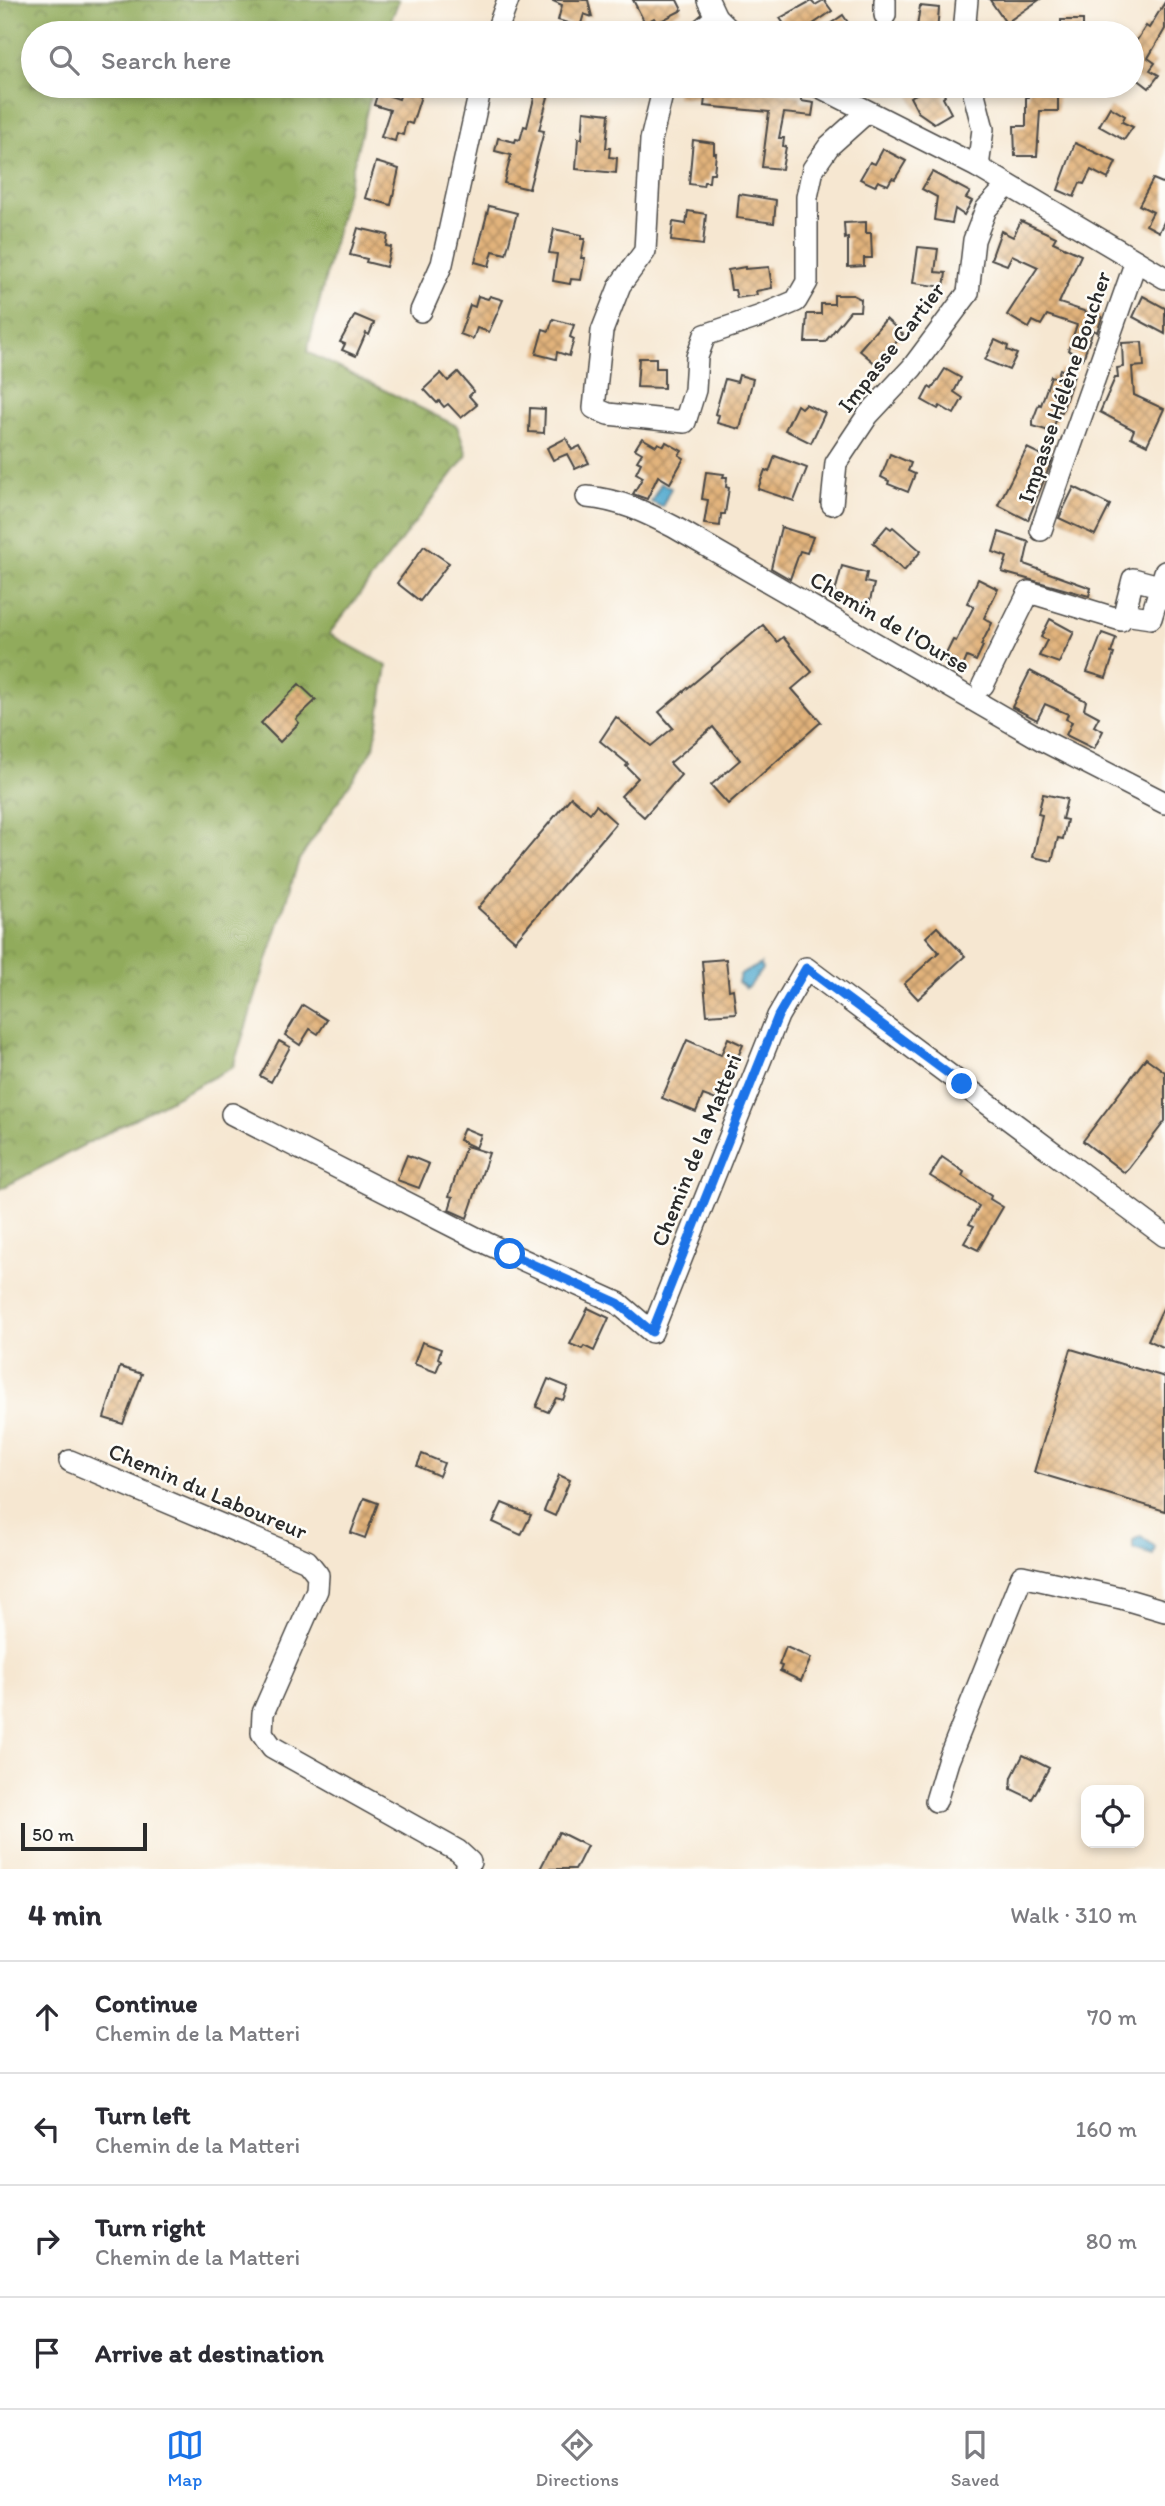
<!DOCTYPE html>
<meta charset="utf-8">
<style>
body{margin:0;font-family:Itim,sans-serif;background:#f7f7f7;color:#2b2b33}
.controls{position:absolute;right:21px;bottom:21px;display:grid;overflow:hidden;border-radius:14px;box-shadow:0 4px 10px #0003}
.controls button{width:63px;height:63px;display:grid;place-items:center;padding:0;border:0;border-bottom:2px solid #e1e1e2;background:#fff;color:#2b2b33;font:35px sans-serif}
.scale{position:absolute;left:21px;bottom:18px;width:126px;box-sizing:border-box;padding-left:7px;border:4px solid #2b2b2b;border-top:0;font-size:19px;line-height:24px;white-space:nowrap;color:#2b2b2b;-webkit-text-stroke:5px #fdfcf7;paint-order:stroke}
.stop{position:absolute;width:21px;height:21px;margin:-16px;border:5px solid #1a73e8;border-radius:50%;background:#fff}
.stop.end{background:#1a73e8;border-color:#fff;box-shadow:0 2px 7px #0008}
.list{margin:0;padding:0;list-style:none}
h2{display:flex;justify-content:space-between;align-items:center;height:91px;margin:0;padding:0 28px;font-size:30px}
h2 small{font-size:23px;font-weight:400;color:#7c7c81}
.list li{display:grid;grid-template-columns:46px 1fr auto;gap:21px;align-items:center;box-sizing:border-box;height:112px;padding:0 28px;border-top:2px solid #e1e1e2}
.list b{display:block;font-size:26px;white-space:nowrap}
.list p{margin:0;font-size:23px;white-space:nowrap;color:#7c7c81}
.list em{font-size:23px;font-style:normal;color:#7c7c81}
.icon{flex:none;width:38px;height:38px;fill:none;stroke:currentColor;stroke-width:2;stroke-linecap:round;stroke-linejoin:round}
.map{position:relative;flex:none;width:1165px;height:1869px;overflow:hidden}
.search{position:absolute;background:#fff;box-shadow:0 4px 10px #0003;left:21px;right:21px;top:21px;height:77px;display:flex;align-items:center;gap:18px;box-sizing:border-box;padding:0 24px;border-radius:38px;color:#7c7c81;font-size:26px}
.sheet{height:539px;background:#fff}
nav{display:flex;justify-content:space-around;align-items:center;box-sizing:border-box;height:98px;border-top:2px solid #e1e1e2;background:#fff;font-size:19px;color:#7c7c81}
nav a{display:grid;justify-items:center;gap:4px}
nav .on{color:#1a73e8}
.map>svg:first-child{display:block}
</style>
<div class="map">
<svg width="1165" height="1869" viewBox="0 0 1165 1869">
<defs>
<pattern id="forest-crowns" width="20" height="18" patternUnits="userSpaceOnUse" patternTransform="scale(1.75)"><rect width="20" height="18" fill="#91ab5c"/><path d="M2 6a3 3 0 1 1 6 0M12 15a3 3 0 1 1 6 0" fill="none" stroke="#778b4c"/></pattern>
<pattern id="water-ripples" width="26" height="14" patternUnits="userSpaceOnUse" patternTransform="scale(1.75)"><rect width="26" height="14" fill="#52aacf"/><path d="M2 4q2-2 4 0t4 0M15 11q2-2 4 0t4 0" fill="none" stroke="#448ba8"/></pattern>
<pattern id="building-cross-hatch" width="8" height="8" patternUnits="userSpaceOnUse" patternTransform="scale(1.75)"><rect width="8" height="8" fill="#e2b37c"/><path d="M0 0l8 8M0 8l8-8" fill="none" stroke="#b79266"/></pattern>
</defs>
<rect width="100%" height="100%" fill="#fdfcf7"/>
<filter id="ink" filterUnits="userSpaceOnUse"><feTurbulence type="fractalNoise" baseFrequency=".0143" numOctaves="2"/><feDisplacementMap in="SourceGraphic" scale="14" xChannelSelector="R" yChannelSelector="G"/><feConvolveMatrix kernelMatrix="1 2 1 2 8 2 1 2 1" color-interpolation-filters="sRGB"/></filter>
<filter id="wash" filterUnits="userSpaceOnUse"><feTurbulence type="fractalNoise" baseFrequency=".00686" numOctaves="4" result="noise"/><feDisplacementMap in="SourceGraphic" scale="28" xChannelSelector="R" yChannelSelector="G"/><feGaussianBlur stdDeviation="1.57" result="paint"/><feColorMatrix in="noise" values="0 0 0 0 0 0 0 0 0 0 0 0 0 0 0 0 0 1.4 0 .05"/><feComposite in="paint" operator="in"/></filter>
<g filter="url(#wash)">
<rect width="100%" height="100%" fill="#f6e7d1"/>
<polygon fill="url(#forest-crowns)" stroke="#5e6b44" stroke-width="2" points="0,0 399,0 386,33 33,33 33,86 373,86 307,352 457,426 467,455 329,634 387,666 374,748 299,860 233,1067 0,1189"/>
<g fill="url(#water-ripples)" stroke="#3e6a7d" stroke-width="2">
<polygon points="661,483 671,488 662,507 651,502"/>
<polygon points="761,964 762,969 750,986 746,988 738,982 740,975"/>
<polygon points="1141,1536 1155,1547 1153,1555 1133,1549 1133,1540"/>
</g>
<g id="blocks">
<g fill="url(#building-cross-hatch)">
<polygon points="551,0 588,0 592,17 584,14 580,27 558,20 562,5"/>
<polygon points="633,0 677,0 682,10 657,23 654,18 645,23"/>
<polygon points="824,0 832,11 800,33 790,33 780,18 811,1 815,5"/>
<polygon points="990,0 1039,0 1006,23"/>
<polygon points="1165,2 1165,29 1148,58 1155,63 1150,70 1159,75 1149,88 1132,75 1132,48 1146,26 1149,28"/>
<polygon points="920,6 939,8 937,33 921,33 922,28 917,27"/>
<polygon points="843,15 855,33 817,33"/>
<rect x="1061" y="20" width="22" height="13"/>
<polygon points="537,86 551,86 539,130 544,131 529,189 504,183 511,155 495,151 498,138 515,142 516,139 520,140 524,126 527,127"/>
<polygon points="677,86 759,86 759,90 801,96 801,101 814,103 812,116 784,113 779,138 784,138 783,146 786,147 782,169 762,167 769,112 704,106 705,98 677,97"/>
<polygon points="932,86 940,86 945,96 943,98 951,113 934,123 918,112 910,97"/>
<polygon points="1032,86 1058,86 1058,111 1040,111 1037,156 1015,156 1014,126 1026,126 1026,97 1028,97 1029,88 1032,88"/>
<polygon points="402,90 421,96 412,124 406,122 403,135 397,133 395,141 381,137 390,110 374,105 378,92 399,99"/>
<polygon points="1110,107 1125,116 1122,122 1133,127 1124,140 1099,126"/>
<polygon points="584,111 609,114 606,148 610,148 609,157 617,158 616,173 576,169 578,138 582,139"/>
<polygon points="693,140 714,143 714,153 716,153 714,173 710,173 709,182 704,182 703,186 689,184"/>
<polygon points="1075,143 1116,162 1108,179 1091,170 1084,184 1080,183 1074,197 1058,190"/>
<polygon points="883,149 906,161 895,179 892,178 888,185 878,181 875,186 860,179 870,162 875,164"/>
<polygon points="376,162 399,169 391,205 365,198"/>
<polygon points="932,172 970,192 966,198 972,201 964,215 955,209 952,223 934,220 937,197 922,189"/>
<polygon points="1153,179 1165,184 1165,220 1159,232 1146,225 1153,212 1139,205"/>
<polygon points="739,194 776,200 774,223 737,218"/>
<polygon points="489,206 517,213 506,254 493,251 489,266 475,262"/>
<polygon points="688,211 706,214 703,245 671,241 673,222 686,224"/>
<polygon points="1021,221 1056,237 1053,242 1081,255 1059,303 1102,317 1097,332 1093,330 1083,359 1068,350 1077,325 1047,315 1041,325 1033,321 1029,328 1007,315 1038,267 1012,255 1007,265 991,259 1001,231 1013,237"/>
<polygon points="866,222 866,233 871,233 872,258 864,258 864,266 848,267 848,238 845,239 844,223"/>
<polygon points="358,228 388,235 386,246 391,247 386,267 366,262 367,259 350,255"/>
<polygon points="554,229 582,235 581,239 585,239 581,258 585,258 581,280 571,279 570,284 553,281 557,254 549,253"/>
<polygon points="918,247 938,249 935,272 946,273 944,287 913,283"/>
<polygon points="745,267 745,269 769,267 772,288 756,291 757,295 737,298 735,290 731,290 728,270"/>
<polygon points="834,295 853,295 861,299 860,311 850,311 825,342 805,342 807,314 821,314 821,304 834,304"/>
<polygon points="478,296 488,299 490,296 503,300 489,332 477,328 473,339 460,334 470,305 475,307"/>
<polygon points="1143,296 1165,308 1165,334 1133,317"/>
<polygon points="355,315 374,323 369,335 366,333 356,356 342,350 345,344 340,342"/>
<polygon points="553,319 574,325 570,337 574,339 569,356 557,352 556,359 536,354 543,329 549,331"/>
<polygon points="886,319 903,334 877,365 859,350"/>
<polygon points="995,340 1008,346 1007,350 1017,354 1009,370 985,360"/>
<polygon points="1142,342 1144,366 1132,367 1134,395 1164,409 1147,445 1131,437 1134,430 1100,412 1115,378 1118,378 1117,368 1123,367 1122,343"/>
<polygon points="639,358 656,358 656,368 664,368 664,388 637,387"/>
<polygon points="945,369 961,378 954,392 963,398 954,414 940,406 938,409 922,400 929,387 932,389"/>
<polygon points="1060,369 1074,375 1062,412 1059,411 1052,432 1033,426 1033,420 1039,404 1041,405 1051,376 1057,378"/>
<polygon points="458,372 474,391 469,396 477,405 461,418 448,404 444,407 439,401 437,403 424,389 441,373 448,381"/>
<polygon points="739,375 753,379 740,429 717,423 719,415 715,414 725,379 737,382"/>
<polygon points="805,404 825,413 811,443 785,430 797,405 801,408"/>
<polygon points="530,408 545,409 544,433 529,432"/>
<polygon points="566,438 572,450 580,446 589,463 575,469 567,454 553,460 547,448"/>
<polygon points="642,438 656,446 658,443 664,446 666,442 682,451 679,455 684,458 670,483 658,476 647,499 633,494 643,477 636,473 641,463 637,461 642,453 635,449"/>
<polygon points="1027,448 1052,460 1028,520 998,505"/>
<polygon points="890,454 911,463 908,471 915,474 908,492 888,484 889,481 881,477"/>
<polygon points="775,456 807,468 794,501 758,489 765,470 769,472"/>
<polygon points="706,472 724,474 723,477 727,477 726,487 729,488 725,514 721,514 720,526 704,524 708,500 702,499"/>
<polygon points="1074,487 1110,505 1095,535 1059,518"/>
<polygon points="887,526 891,529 893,527 921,551 904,571 873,543"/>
<polygon points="781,527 813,537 807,553 800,551 790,579 771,568"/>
<polygon points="999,532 1029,542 1024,564 1091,588 1089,596 1002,572 1007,557 993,552"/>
<polygon points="424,546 449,563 420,601 397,583"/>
<polygon points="842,566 867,573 865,582 874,584 869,605 834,596"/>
<polygon points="978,579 998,589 984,618 992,623 981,645 983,646 976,661 967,657 962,669 943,660 953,640 956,641 974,606 967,603"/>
<polygon points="1050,619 1074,632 1059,663 1039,656 1047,640 1041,637"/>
<polygon points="763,625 777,642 783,637 812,672 792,689 821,722 728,804 711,785 740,760 713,727 670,763 681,775 644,817 621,796 638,778 626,766 628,764 600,741 616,717 651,746 673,728 659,712"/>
<polygon points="1102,633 1116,638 1111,653 1114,654 1106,678 1087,672"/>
<polygon points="1030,671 1086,701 1084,709 1099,717 1094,726 1103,731 1094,749 1066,735 1072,722 1066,719 1068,714 1045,704 1037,720 1012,707"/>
<polygon points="299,684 316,700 296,719 299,723 280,742 261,723"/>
<polygon points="1043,794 1067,799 1062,819 1067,820 1063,839 1058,838 1052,861 1033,857 1042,815 1038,814"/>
<polygon points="571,797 590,813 596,805 616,823 515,941 478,908"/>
<polygon points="937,927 965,956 918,999 904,984 939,952 926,937"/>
<polygon points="726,959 729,990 733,989 736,1013 707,1015 702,961"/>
<polygon points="303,1005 327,1020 318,1034 310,1029 300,1045 285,1035"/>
<polygon points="728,1038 743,1045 719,1101 703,1095 696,1112 662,1098 687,1040 721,1055"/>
<polygon points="279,1041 290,1047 271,1082 260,1076"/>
<polygon points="1146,1058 1165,1072 1165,1121 1125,1173 1083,1141"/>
<polygon points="464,1128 481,1135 476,1148 459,1140"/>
<polygon points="466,1146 489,1153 467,1218 449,1210 453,1197 449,1196"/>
<polygon points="407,1155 429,1164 419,1188 397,1180"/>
<polygon points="942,1157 964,1172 962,1176 991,1196 990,1199 1003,1207 978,1250 964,1243 974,1226 969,1224 979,1206 930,1176"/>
<polygon points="1165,1304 1165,1348 1148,1340"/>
<polygon points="588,1308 609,1318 594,1351 584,1346 582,1349 570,1344"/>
<polygon points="422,1342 441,1349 438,1358 441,1360 436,1372 414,1364"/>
<polygon points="1071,1349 1165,1377 1165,1511 1034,1472"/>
<polygon points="120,1367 142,1374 123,1424 104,1418"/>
<polygon points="548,1379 568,1387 563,1400 556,1398 548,1412 536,1407"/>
<polygon points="422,1454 444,1463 439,1476 417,1466"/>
<polygon points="559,1475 570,1480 555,1516 544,1511"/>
<polygon points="364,1498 378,1503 365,1538 351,1533"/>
<polygon points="502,1503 531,1515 521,1535 493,1522"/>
<polygon points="786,1647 811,1658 801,1681 780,1671 782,1666 779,1665"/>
<polygon points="1023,1755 1049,1768 1032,1799 1011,1789 1012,1777"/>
<polygon points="559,1832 587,1846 579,1862 575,1869 540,1869"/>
</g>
</g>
</g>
<g filter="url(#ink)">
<use href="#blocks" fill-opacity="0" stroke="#494744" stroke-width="2"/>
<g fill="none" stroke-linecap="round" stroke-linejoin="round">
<defs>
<g id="minor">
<polyline points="708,0 716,17 732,33"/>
<polyline points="885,0 885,15"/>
<polyline points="496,33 508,0"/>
<polyline points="697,33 716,17"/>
<polyline points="964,33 967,0"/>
<polyline points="664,86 651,140 645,251 620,285 602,331 594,408 608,414 685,422 695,390 697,357 705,335 761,316 796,301 807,282 807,197 813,169 829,146 867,112"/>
<polyline points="818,86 978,167 1165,278"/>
<polyline points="972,86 983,129 978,167"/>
<polyline points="421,311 442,264 481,86"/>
<path d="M 587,497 C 620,500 645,512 674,527 L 1044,741 L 1165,803"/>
<polyline points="832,504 836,463 868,415 912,368 968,293 974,240 986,209 1008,185"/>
<polyline points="1041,530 1136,261"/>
<polyline points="1159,586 1133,579 1124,614 1151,618 1165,572"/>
<polyline points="983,685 1029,592 1121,620 1124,614"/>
<polyline points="232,1114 488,1244 618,1303 652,1332 778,1016 806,968 1165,1236"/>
<polyline points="70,1461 307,1561 318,1575 317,1590 263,1713 262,1733 272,1747 458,1851 470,1862 466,1869"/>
<polyline points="936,1801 948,1761 1022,1576 1121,1598 1165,1611"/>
</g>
</defs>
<use href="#minor" stroke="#494744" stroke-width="24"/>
<use href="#minor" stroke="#fff" stroke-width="21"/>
</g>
</g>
<g fill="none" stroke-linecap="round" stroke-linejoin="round" filter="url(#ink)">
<polyline stroke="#1a73e8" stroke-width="9" points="510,1254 618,1303 652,1332 778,1016 806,968 962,1084"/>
</g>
<g text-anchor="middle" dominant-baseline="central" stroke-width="5" stroke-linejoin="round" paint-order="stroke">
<g font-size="23" fill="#2b2b2b" stroke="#fdfcf7">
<text transform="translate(891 347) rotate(-52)">Impasse Cartier</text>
<text transform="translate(1064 387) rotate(-71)">Impasse Hélène Boucher</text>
<text transform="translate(890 622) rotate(30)">Chemin de l'Ourse</text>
<text transform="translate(696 1150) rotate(-68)">Chemin de la Matteri</text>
<text transform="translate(208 1491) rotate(23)">Chemin du Laboureur</text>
</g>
</g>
</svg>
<div class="controls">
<button><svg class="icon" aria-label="locate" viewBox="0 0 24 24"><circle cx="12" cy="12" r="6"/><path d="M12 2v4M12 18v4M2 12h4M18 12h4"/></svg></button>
</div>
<div class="scale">50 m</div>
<div class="stop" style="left:510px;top:1254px"></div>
<div class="stop end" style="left:962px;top:1084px"></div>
<div class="search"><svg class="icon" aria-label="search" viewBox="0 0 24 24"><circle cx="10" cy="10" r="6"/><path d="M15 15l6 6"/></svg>Search here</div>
</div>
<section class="sheet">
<h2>4 min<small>Walk · 310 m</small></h2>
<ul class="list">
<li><svg class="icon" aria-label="ahead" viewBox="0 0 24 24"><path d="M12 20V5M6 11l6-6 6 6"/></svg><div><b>Continue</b><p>Chemin de la Matteri</p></div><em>70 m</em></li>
<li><svg class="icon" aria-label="left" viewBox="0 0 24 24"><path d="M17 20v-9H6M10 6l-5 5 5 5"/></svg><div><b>Turn left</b><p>Chemin de la Matteri</p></div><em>160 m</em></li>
<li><svg class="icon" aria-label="right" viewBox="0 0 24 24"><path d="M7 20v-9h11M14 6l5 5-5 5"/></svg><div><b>Turn right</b><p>Chemin de la Matteri</p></div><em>80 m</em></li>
<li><svg class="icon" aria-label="arrive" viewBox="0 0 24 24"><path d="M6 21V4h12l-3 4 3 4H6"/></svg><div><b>Arrive at destination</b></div></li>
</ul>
</section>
<nav>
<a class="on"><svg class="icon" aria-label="map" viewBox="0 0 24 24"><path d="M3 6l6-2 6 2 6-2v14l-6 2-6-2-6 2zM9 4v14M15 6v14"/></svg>Map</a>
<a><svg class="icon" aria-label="directions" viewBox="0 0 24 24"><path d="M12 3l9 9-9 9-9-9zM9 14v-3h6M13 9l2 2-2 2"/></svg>Directions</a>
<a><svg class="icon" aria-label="saved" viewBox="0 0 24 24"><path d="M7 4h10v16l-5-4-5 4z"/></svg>Saved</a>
</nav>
